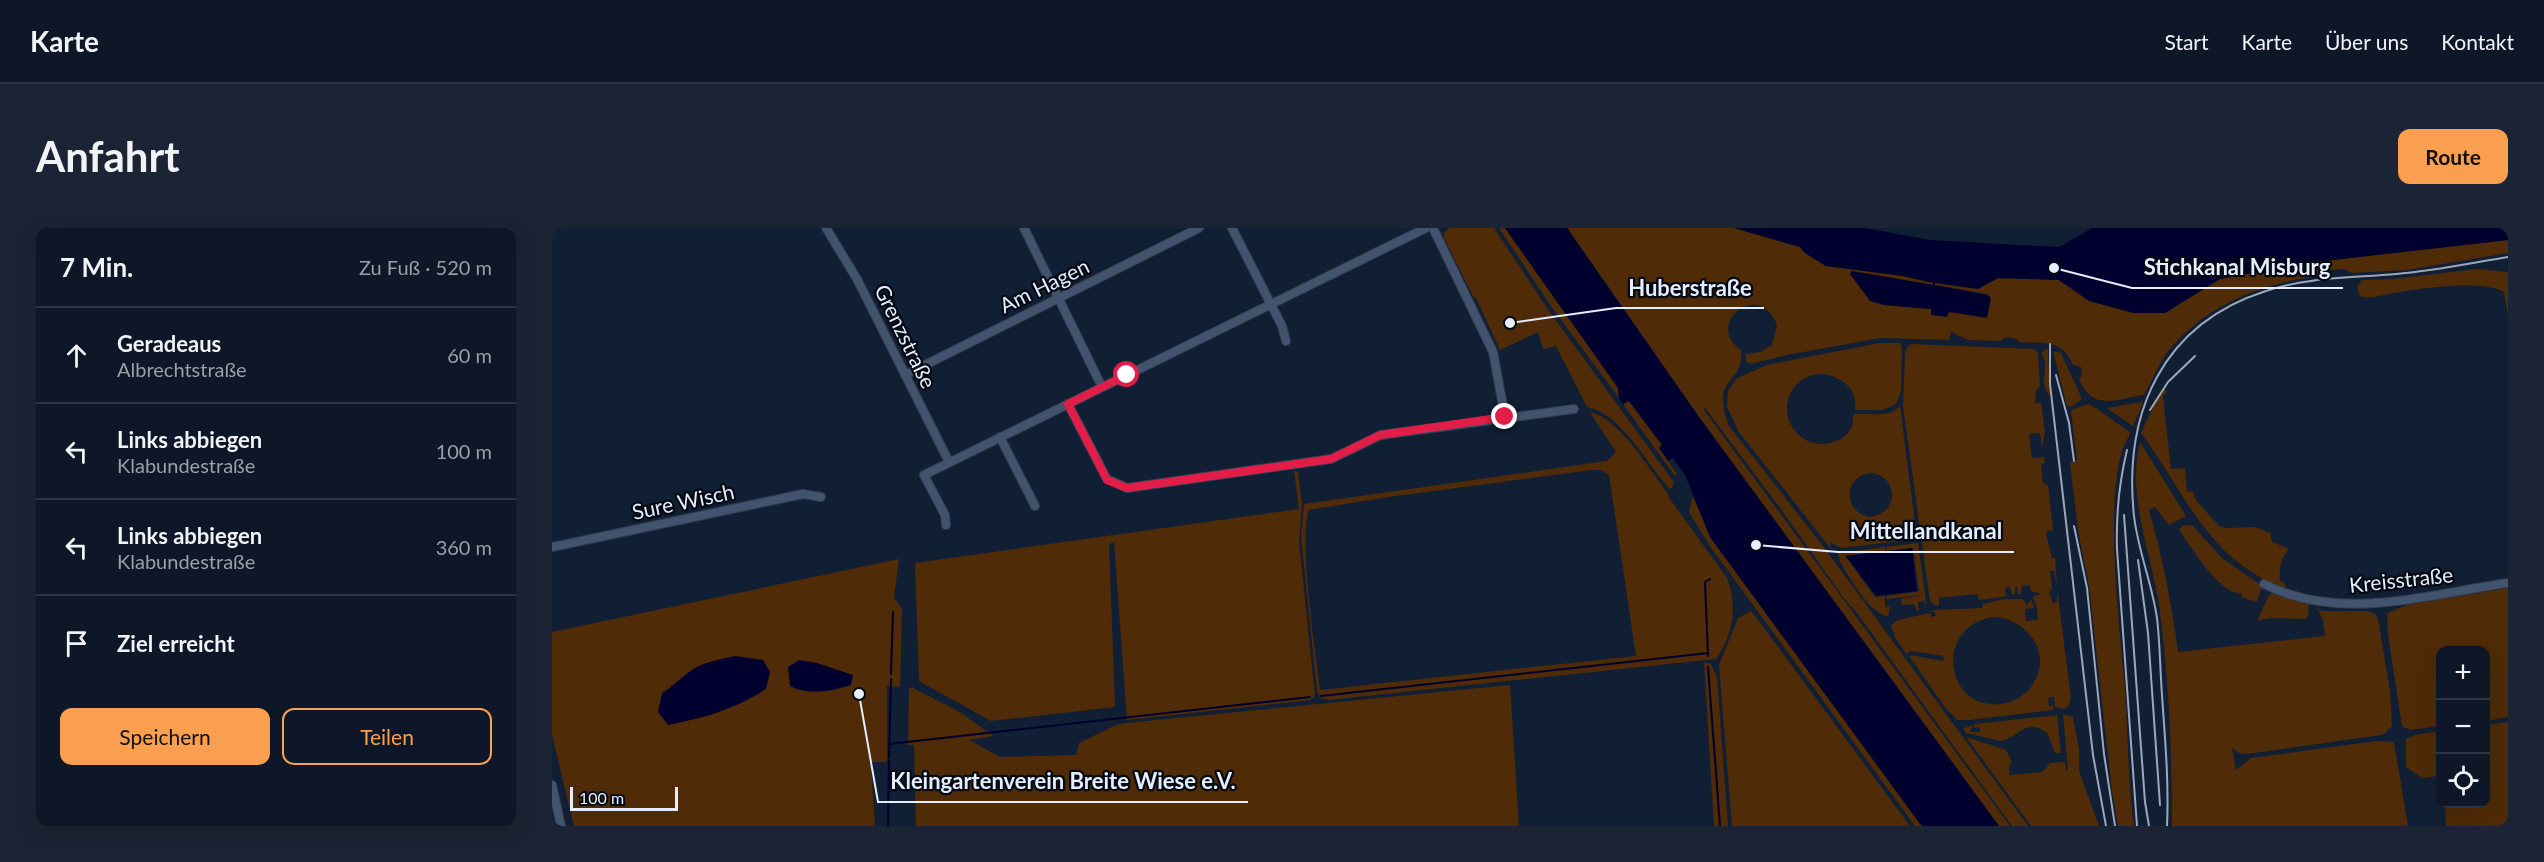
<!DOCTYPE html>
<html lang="de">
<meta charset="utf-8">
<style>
body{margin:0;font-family:Lato,sans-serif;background:#1b2434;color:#f1f3f6}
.controls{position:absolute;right:18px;bottom:18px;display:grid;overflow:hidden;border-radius:12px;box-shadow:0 6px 24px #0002}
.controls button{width:54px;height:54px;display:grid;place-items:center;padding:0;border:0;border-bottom:2px solid #2d3645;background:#0d1728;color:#f1f3f6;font:30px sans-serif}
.scale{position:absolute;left:18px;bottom:15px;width:108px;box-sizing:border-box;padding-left:6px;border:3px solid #e4eefe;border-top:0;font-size:16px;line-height:21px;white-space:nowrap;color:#e4eefe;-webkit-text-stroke:4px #040912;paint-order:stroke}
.stop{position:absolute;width:18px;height:18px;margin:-14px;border:4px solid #e11d48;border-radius:50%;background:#fff}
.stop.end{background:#e11d48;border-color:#fff;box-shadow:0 2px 6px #0008}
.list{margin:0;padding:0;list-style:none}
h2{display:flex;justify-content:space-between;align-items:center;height:78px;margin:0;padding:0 24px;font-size:26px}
h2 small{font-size:20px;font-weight:400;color:#9a9fa8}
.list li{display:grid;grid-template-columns:39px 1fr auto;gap:18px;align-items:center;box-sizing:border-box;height:96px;padding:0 24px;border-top:2px solid #2d3645}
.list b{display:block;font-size:22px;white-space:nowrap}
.list p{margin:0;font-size:20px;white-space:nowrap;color:#9a9fa8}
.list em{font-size:20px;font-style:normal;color:#9a9fa8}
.actions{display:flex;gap:12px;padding:18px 24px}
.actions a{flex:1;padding:14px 0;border:2px solid #fa9f4f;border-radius:12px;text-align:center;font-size:21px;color:#fa9f4f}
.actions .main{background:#fa9f4f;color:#111}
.icon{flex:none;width:33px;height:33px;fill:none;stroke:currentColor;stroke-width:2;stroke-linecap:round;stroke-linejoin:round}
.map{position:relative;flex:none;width:1956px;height:598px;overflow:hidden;border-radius:12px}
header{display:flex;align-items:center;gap:36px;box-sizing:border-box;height:84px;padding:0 30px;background:#0d1728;border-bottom:2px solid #2d3645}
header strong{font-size:28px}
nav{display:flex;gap:33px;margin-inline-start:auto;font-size:21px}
.intro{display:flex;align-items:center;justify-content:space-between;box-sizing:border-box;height:144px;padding:0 36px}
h1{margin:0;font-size:42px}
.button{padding:15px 27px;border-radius:12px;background:#fa9f4f;color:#111;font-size:21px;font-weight:700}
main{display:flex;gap:36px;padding:0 36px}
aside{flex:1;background:#0d1728;border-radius:12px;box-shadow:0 6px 24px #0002}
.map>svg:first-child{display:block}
</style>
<header>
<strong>Karte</strong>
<nav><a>Start</a><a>Karte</a><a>Über uns</a><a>Kontakt</a></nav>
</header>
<div class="intro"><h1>Anfahrt</h1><a class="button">Route</a></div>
<main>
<aside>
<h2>7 Min.<small>Zu Fuß · 520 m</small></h2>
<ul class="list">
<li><svg class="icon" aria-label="ahead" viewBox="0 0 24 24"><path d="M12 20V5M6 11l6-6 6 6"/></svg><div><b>Geradeaus</b><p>Albrechtstraße</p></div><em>60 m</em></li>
<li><svg class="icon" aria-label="left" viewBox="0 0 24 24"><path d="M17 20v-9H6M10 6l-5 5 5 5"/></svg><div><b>Links abbiegen</b><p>Klabundestraße</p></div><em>100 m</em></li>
<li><svg class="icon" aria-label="left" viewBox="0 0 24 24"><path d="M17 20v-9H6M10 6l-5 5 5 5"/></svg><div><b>Links abbiegen</b><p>Klabundestraße</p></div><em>360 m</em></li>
<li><svg class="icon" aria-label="arrive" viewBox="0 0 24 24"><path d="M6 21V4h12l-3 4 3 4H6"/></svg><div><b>Ziel erreicht</b></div></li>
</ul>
<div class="actions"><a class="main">Speichern</a><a>Teilen</a></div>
</aside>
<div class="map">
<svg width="1956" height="598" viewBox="0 0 1956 598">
<rect width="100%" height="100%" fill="#111f35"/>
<g fill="#4f2b07" fill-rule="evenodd">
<path d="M 897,0 L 942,0 L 995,80 L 1118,249 L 1122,254 L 1120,260 L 1118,261 L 1110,252 C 1092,229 1065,184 1035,179 L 1004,118 L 991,121 L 986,104 L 948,122 L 925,72 L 921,68 L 892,10 L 892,5 Z"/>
<polygon points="947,0 953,0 1066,160 1067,170 1001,81"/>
<path d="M 1015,0 L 1182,0 L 1248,19 L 1253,25 L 1274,38 L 1351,48 L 1382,55 L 1382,57 L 1321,47 L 1300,48 L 1332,77 L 1380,81 L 1395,89 L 1396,84 L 1439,70 L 1435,66 L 1383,57 L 1383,55 L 1427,60 L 1446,50 L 1507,52 L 1538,73 L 1613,85 L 1668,51 L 1746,36 L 1956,12 L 1956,25 L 1855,42 L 1800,45 L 1792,41 L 1777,42 L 1775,47 C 1713,54 1654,75 1614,126 C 1605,139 1600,154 1592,167 C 1562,171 1541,184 1527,151 L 1530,147 L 1529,139 L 1521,137 C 1510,110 1492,116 1466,114 L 1465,111 L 1454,109 L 1449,113 L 1416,112 L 1399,104 L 1397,112 L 1328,110 L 1235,127 L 1198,136 L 1194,133 L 1194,126 L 1208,124 L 1220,117 L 1225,97 C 1208,50 1151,96 1189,122 C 1193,157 1157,147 1177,198 L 1271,318 L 1476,598 L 1460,598 L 1305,385 L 1291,369 L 1229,281 L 1153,180 L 1152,182 L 1458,598 L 1447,598 L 1147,189 Z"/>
<path d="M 1925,41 L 1956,44 L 1956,89 L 1952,64 C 1930,51 1867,61 1841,65 C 1830,67 1818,72 1808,68 L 1805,59 L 1810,52 L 1841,51 Z"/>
<path d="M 1328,115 L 1347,115 L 1350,118 L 1349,164 L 1344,176 L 1331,182 L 1303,182 C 1304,170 1301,160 1291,154 C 1253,126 1214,178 1248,208 C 1262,221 1291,218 1300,199 C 1301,195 1301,189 1302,186 C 1317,185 1337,190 1348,178 L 1365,311 L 1289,320 L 1278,314 L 1279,321 L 1187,204 L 1175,179 L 1176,163 L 1184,151 L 1215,137 ZM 1320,245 C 1348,250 1346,286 1318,289 C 1290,284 1291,247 1320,245 Z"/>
<path d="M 1359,116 L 1483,121 L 1486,125 L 1488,159 L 1484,162 L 1483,176 L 1489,174 L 1493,204 L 1490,220 L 1488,205 L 1477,206 L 1480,230 L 1492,229 L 1493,235 L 1489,236 L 1491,255 L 1496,257 L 1501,303 L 1496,302 L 1494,306 L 1500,330 L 1503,330 L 1505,357 L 1502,343 L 1498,343 L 1500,361 L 1497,364 L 1501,376 L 1505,373 L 1505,364 L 1506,368 L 1519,470 L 1517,477 L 1513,481 L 1503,479 L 1502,469 L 1496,470 L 1497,478 L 1501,478 L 1502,482 L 1417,492 L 1405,492 L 1392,478 L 1358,429 L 1358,427 L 1392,433 L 1391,428 L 1359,423 L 1354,426 L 1343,409 L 1339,398 L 1346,392 L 1368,387 L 1379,385 L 1379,389 L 1384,388 L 1383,384 L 1379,384 L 1382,382 L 1430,380 L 1431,376 L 1452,371 L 1470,371 L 1475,377 L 1479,371 L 1482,380 L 1473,381 L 1474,393 L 1486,392 L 1485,380 L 1481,369 L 1489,366 L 1479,363 L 1478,357 L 1470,358 L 1469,366 L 1466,367 L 1465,359 L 1463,359 L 1463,366 L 1460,367 L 1458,359 L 1453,360 L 1454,367 L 1457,368 L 1427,372 L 1425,366 L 1387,370 L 1387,377 L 1384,378 L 1378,373 L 1351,178 L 1353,126 L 1354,121 ZM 1441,389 C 1475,390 1502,426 1480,457 C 1473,468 1462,474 1449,476 C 1393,483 1381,399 1441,389 Z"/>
<path d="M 1494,121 L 1496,121 L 1498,168 C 1488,158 1494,145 1493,134 C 1492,131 1490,128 1490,125 Z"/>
<polygon points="1501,123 1509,125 1530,171 1519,179 1515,178"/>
<path d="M 1612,161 L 1615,163 L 1611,168 L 1619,241 L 1633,240 L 1635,263 L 1641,264 L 1644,272 L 1667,298 L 1674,300 L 1703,299 L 1718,305 L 1720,314 L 1737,321 C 1729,330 1727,341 1728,353 L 1734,356 L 1732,361 C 1653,328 1636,269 1589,205 L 1602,177 Z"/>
<polygon points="1077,173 1110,217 1107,220 1125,246 1123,248 1071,176"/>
<polygon points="1589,174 1591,175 1581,198 1555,180"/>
<path d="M 1536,176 L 1544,180 L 1579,205 C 1547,248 1569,406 1573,462 C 1576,507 1576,553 1582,598 L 1566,598 L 1560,563 L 1537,358 L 1526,302 L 1518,235 L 1525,233 L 1519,182 Z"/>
<path d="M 1038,184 C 1067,190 1097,241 1115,264 L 1118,271 L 1175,350 C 1186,377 1181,407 1164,431 L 776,472 L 769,470 L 765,463 L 749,309 L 752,276 L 1055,233 L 1064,224 ZM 1039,242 L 1049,242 L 1057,247 L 1084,428 L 768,462 C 764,426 746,311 757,282 L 837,269 Z"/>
<path d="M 1588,214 L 1634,288 L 1617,297 L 1603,279 L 1597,282 C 1610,328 1620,376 1626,424 L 1773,408 L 1771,392 L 1765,380 L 1769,383 L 1815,383 L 1823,386 L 1826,391 L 1838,463 L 1840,498 L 1833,505 L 1828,507 L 1695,526 L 1686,525 L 1680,520 L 1684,542 L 1699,530 L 1825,513 L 1842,514 L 1856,598 L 1620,598 C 1620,527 1617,454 1608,384 C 1601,328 1574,272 1588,214 Z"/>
<polygon points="742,242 746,244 750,277 747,314 763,467 759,472 575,492 562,314 557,316 563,479 439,493 367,453 363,335 747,281"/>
<polygon points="1141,268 1158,309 1371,598 1363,598 1157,317 1137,284"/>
<path d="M 1631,297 L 1641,298 L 1670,330 L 1710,358 L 1705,374 L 1689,369 L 1690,366 C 1688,365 1685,365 1682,364 C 1660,355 1640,320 1627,302 Z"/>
<polygon points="1366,315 1374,374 1373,378 1372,373 1366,374 1366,381 1370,380 1365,383 1362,376 1350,377 1349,371 1371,367 1335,371 1334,368 1370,363 1367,363 1361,320 1335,323 1334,319"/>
<path d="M 1333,319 L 1333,323 L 1293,328 L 1323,369 L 1333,368 L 1333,379 L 1338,379 L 1336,389 C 1314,382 1300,352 1288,334 L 1286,325 Z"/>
<polygon points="347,331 342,370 350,380 348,459 335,458 335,534 319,534 323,598 22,598 0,507 0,404"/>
<polygon points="1956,360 1956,489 1934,493 1934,422 1888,422 1888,498 1858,502 1850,498 1836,407 1835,385 1855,377"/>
<polygon points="1724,364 1757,376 1756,388 1754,391 1719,390 1705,393 1717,367"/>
<polygon points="1199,383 1215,404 1358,598 1180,598 1167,437 1186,390"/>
<polygon points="1152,434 1159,436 1165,449 1176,598 1162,598"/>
<polygon points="958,457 967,598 364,598 362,517 356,517 357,461 359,459 406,483 442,508 417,512 448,529 524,527 527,515 564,497 574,495"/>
<polygon points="1511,486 1521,489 1527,521 1527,543 1547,598 1479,598 1414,509 1454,522 1460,534 1457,538 1457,547 1490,544 1498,535 1513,534 1514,542 1516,542"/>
<path d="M 1505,487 L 1509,525 L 1503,525 L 1495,505 C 1473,489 1467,510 1449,513 L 1414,505 L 1411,500 L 1421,497 L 1418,504 L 1428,504 L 1428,499 L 1422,500 L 1422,496 Z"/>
<polygon points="1956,494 1956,598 1894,598 1893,576 1934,576 1934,497"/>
<polygon points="1888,503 1888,548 1870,550 1854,539 1854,511 1863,507"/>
</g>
<g fill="#00002e">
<polygon points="953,0 1015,0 1147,189 1447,598 1371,598 1368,596 1158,309 1133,247 1121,230 1116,233 1107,220 1110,217 1077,173 1071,176 1067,170 1066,160"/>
<polygon points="1182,0 1313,0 1378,12 1507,19 1540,0 1956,0 1956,12 1746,36 1668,51 1613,85 1581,85 1537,73 1507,52 1446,50 1426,61 1383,55 1383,57 1435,67 1439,70 1435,90 1397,84 1395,89 1379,87 1379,81 1332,77 1318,73 1298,46 1300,43 1381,57 1381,55 1351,48 1274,38 1253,25 1248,19"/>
<polygon points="1360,320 1365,363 1324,368 1294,328"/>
<path d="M 183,428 L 211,432 L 218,444 L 214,461 C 183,481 153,490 116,497 L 106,484 L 110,465 C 120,459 127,451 137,444 C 150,434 167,432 183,428 Z"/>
<path d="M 247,432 L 265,435 L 301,447 L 299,457 C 279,463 258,468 238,458 L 236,439 Z"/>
</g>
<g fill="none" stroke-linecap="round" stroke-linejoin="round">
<g stroke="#00002e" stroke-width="2">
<polyline points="1156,428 1153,354 1158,351"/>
<polyline points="1156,439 1168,598"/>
<polyline points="339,446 341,384"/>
<polyline points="769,468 1156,425"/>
<polyline points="337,516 758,469"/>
<polyline points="337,530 339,451"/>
<polyline points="336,598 337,533"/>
</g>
<defs>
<g id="minor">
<polyline points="274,0 305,51 397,234"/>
<polyline points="472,0 550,159"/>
<polyline points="680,0 730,98 734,113"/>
<polyline points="881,0 941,124 953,189"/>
<polyline points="353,147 647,0"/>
<polyline points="516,176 555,251 575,260 779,231 829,207 1022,181"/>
<polyline points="448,209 483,278"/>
<polyline points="394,297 393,287 372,247 874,0"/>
<polyline points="0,319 251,266 269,269"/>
<path d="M 1712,356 C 1789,395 1876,366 1956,355"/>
<polyline points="0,557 9,598"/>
</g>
</defs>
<use href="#minor" stroke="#333b4e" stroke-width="10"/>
<use href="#minor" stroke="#42536d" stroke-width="8"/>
<g stroke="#9ca7b9" stroke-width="2">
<polyline points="1498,116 1498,156 1541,527 1554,598"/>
<polyline points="1504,147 1517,195 1522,233"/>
<polyline points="1598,182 1616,154 1643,128"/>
<path d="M 1575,222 C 1567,255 1564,288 1565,321 L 1585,598"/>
<polyline points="1572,287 1593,574 1597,598"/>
<polyline points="1522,298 1535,360 1552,526 1563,598"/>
<polyline points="1586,332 1596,405 1608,577"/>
<path d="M 1615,598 C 1617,554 1613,511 1610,467 C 1608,441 1608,415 1605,390 C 1600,355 1586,323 1582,288 C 1571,185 1610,96 1714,63 C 1756,49 1800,50 1844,46 C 1881,43 1919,35 1956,29"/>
</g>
</g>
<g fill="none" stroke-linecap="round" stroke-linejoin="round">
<polyline stroke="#e11d48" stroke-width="8" points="575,147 516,176 555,252 575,260 779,231 828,207 953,189"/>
</g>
<g text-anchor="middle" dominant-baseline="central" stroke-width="4.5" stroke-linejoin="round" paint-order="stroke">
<g font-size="21" fill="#e4eefe" stroke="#040912">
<text transform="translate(492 57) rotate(-26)">Am Hagen</text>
<text transform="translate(354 108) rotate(64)">Grenzstraße</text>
<text transform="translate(131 273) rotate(-12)">Sure Wisch</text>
<text transform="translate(1849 351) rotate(-6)">Kreisstraße</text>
</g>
</g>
<path fill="none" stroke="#e4eefe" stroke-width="2" d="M1502 40L1580 60H1791M958 95L1064 80H1212M1204 317L1286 324H1462M307 466L326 574H696"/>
<g fill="#e4eefe" stroke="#040912" stroke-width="2">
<circle cx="1502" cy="40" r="6"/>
<circle cx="958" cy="95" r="6"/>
<circle cx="1204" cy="317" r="6"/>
<circle cx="307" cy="466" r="6"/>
</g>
<g font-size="22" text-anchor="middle" font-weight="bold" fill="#e4eefe" stroke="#040912" stroke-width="4.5" stroke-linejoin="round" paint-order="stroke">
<text x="1685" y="47">Stichkanal Misburg</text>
<text x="1138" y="68">Huberstraße</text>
<text x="1374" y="311">Mittellandkanal</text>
<text x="511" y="561">Kleingartenverein Breite Wiese e.V.</text>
</g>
</svg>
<div class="controls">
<button>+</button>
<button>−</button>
<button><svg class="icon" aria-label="locate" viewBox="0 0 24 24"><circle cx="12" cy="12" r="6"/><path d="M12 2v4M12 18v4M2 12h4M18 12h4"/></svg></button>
</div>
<div class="scale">100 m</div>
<div class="stop" style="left:575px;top:147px"></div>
<div class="stop end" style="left:953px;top:189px"></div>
</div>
</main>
